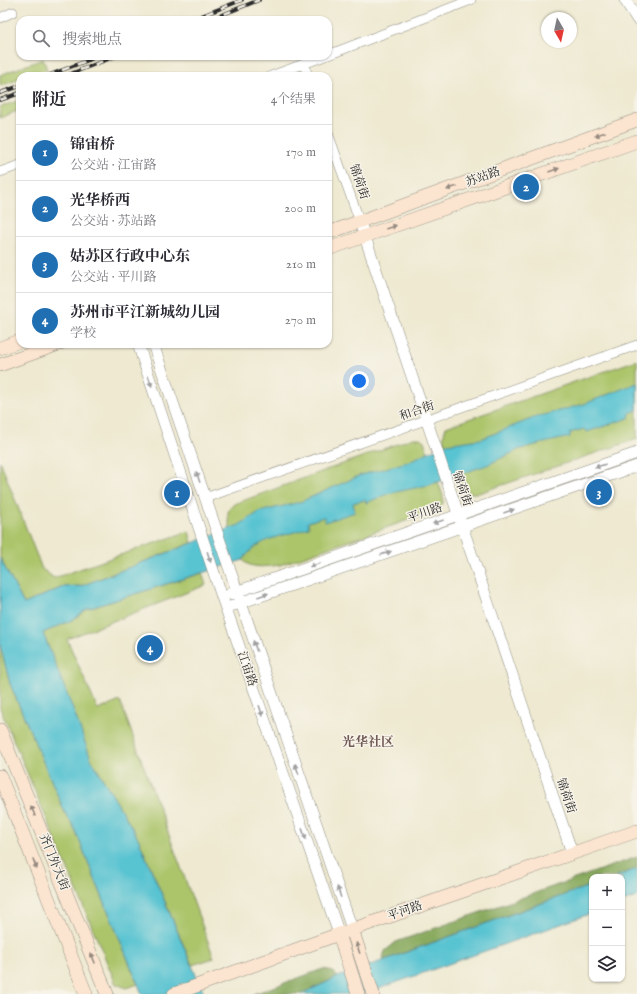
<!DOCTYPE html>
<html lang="zh">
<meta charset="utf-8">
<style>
body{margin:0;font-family:"IM FELL English","Noto Serif SC",serif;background:#f2f2f3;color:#2b2b33}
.controls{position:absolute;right:12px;bottom:12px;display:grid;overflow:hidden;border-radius:8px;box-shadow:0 1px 3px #0004}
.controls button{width:36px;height:36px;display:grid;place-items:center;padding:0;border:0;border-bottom:1px solid #e1e1e2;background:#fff;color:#2b2b33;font:20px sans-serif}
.compass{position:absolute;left:541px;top:12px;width:36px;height:36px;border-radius:50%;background:#fff;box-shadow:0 1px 3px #0004;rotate:171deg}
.you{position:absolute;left:359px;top:381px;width:14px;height:14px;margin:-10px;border:3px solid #fff;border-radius:50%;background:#1a73e8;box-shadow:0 0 0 6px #1a73e833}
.badge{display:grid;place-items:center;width:26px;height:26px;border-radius:50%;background:#1f6fb2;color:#fff;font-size:13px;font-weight:700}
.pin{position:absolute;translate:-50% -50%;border:2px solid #fff;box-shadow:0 1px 4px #0006}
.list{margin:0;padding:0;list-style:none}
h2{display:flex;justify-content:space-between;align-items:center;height:52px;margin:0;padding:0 16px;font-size:17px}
h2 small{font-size:13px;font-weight:400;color:#7c7c81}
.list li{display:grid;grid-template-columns:26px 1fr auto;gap:12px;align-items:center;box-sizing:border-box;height:56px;padding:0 16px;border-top:1px solid #e1e1e2}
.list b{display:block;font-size:15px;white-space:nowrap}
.list p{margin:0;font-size:13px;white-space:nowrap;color:#7c7c81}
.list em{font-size:13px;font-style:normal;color:#7c7c81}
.icon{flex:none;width:22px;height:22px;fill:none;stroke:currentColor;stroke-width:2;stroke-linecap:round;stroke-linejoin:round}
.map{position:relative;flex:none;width:637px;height:994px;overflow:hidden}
.search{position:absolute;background:#fff;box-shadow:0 1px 3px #0004;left:16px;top:16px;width:316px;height:44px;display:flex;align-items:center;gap:10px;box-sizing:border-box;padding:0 14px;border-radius:12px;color:#7c7c81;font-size:15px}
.panel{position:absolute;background:#fff;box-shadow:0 1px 3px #0004;left:16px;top:72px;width:316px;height:276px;border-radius:12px}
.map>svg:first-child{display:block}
</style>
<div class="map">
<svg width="637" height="994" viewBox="0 0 637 994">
<rect width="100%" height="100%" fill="#f7f3e8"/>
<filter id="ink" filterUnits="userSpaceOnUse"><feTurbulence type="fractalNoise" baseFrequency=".025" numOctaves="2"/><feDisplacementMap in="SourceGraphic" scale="8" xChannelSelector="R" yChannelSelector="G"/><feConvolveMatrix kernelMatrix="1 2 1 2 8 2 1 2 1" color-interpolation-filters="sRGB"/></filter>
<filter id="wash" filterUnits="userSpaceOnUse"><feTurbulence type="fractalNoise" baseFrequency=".012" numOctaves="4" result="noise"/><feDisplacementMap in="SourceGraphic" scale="16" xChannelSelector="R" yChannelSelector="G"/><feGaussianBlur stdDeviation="0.9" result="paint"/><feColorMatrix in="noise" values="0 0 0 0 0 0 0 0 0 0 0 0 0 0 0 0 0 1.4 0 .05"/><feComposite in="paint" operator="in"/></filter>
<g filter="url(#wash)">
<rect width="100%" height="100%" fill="#eee9d0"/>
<g fill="#acc56a" stroke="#6c784a">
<polygon points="43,59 47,69 27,76 20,76 20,79 0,86 0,75"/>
<polygon points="20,100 20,110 0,118 0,107"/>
<polygon points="637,360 637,439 479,493 470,493 460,485 443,437 446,427"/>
<path d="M 413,438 L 420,438 L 424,441 L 443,496 L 443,504 L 437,510 L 280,565 C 270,566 255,569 246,563 C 239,558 227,523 228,514 C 228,509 231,507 234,504 Z"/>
<polygon points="0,461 42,569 54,578 189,531 192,543 81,586 63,587 24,604 0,558"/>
<polygon points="202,573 206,585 67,639 98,710 120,701 214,958 192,965 138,838 91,759 43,633 72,620 87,609"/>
<polygon points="0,645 10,684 66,815 73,825 138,984 127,988 116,984 0,708"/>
</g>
<g fill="#89aa5e" stroke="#5a6a44">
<polygon points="637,857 637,869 614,877 592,877 592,885 382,961 385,951 396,942"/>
<polygon points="323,969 330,970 338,977 301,994 254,994"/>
</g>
<g fill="#58c3d1" stroke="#42777e">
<path d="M 637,383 L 637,410 L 630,413 L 629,418 L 587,432 L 584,429 L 570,433 L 570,437 L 531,446 L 518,450 L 487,465 L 429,485 L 387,494 L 366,503 L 365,500 L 353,503 L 355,512 L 325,522 L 324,517 L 308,522 L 309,527 C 285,537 259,536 243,560 L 87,609 L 72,620 L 43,633 L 76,717 L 91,759 L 138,838 L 204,994 L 142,994 L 73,825 L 66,815 L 10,684 L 0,645 L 0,558 L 24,604 L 63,587 L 81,586 L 239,525 L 259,512 L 300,502 L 361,475 L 407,462 L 446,444 L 481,439 L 536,417 L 584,404 Z"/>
<polygon points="637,869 637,897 622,902 622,877 614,877"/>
<polygon points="592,885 592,913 364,994 301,994 338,977"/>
</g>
</g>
<g filter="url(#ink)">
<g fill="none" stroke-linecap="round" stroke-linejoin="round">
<defs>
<g id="minor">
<polyline points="0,18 13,12"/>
<polyline points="328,55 471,0"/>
<polyline points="304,64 308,76"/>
<polyline points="271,76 325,56"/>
<polyline points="328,133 360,222"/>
<polyline points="0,172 20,165"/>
<polyline points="205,498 637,345"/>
</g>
<g id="tertiary">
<polyline points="625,0 637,19"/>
<polyline points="360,222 572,853"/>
<polyline points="138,344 222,597 339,934"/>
<polyline points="153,344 352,929"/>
<polyline points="230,594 637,453"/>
<polyline points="234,605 637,466"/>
</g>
<g id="secondary">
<polyline points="328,233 637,120"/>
<polyline points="328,249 637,141"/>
<polyline points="0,348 20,341"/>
<polyline points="0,365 59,344"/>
<polyline points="0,730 107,994"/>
<polyline points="0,776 86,994"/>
<polyline points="352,929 373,994"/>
<polyline points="339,934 358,994"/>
<polyline points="174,994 339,934 637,831"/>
</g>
</defs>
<use href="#minor" stroke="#8c8a7e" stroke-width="10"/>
<use href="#tertiary" stroke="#8c8a7e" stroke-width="12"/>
<use href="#secondary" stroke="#8c8a7e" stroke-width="14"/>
<use href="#minor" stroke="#fff" stroke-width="9"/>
<use href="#tertiary" stroke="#fff" stroke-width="11"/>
<use href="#secondary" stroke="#fce5d0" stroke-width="13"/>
<defs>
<g id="rail">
<polyline points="191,20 242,0"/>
<polyline points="209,20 259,0"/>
<polyline points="47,76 99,56"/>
<polyline points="65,76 116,56"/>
<polyline points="0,93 20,86"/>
<polyline points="0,100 20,93"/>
</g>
</defs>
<use href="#rail" stroke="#2b2b2b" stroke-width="4"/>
<use href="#rail" stroke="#f7f3e8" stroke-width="2.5" stroke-dasharray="8" stroke-linecap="butt"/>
</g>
<defs><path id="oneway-solid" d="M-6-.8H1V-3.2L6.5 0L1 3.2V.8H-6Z"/></defs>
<g fill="#94887e">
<use href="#oneway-solid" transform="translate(600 134) rotate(160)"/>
<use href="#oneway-solid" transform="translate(554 170) rotate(-19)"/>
<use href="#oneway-solid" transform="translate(452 188) rotate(160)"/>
<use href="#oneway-solid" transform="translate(391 227) rotate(-19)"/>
<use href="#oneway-solid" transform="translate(33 811) rotate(-112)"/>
<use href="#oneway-solid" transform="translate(35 864) rotate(69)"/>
<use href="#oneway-solid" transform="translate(358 948) rotate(-108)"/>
<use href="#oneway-solid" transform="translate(93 958) rotate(-112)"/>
</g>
<g fill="#a0a0a0">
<use href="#oneway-solid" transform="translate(150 381) rotate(71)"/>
<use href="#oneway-solid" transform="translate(600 466) rotate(161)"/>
<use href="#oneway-solid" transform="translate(198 477) rotate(-109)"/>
<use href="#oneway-solid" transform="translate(509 511) rotate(-19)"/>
<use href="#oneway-solid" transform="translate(438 522) rotate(161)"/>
<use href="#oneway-solid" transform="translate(386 553) rotate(-19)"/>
<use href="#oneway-solid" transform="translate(209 557) rotate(72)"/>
<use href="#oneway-solid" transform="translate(315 565) rotate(161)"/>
<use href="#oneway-solid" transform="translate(263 595) rotate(-19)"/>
<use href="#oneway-solid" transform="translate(255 646) rotate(-109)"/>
<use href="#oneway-solid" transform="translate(261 711) rotate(71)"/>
<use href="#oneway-solid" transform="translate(297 769) rotate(-109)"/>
<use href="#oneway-solid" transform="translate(304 834) rotate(71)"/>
<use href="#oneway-solid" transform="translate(339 892) rotate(-109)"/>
</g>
</g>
<g text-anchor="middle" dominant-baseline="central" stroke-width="3" stroke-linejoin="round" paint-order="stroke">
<g font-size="12" fill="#2b2b2b" stroke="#f7f3e8">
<text transform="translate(483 177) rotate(-20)">苏站路</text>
<text transform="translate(359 182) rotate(71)">锦荷街</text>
<text transform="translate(417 411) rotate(-19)">和合街</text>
<text transform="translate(462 489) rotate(71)">锦荷街</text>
<text transform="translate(425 513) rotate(-19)">平川路</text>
<text transform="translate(247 669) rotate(71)">江宙路</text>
<text transform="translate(566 796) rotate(71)">锦荷街</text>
<text transform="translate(54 862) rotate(68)">齐门外大街</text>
<text transform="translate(405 911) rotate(-19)">平河路</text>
</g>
<g font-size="13" font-weight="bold" fill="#705956" stroke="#f7f3e8">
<text x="368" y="742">光华社区</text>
</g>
</g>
</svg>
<div class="controls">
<button>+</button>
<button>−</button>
<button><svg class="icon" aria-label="layers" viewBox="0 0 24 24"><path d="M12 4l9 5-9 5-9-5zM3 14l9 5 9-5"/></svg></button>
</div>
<svg class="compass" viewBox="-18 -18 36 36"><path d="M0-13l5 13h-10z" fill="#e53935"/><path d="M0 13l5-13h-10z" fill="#7c7c81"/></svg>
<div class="you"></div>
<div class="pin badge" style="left:177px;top:493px">1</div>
<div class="pin badge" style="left:526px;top:187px">2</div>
<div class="pin badge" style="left:599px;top:492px">3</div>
<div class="pin badge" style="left:150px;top:648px">4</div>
<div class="search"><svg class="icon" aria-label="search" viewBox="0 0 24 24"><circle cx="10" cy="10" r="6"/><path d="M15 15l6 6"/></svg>搜索地点</div>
<section class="panel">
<h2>附近<small>4个结果</small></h2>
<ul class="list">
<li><span class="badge">1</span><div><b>锦宙桥</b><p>公交站 · 江宙路</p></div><em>170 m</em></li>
<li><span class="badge">2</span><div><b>光华桥西</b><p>公交站 · 苏站路</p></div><em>200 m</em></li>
<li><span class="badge">3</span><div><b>姑苏区行政中心东</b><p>公交站 · 平川路</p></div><em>210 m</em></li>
<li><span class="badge">4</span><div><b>苏州市平江新城幼儿园</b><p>学校</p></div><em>270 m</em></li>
</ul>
</section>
</div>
